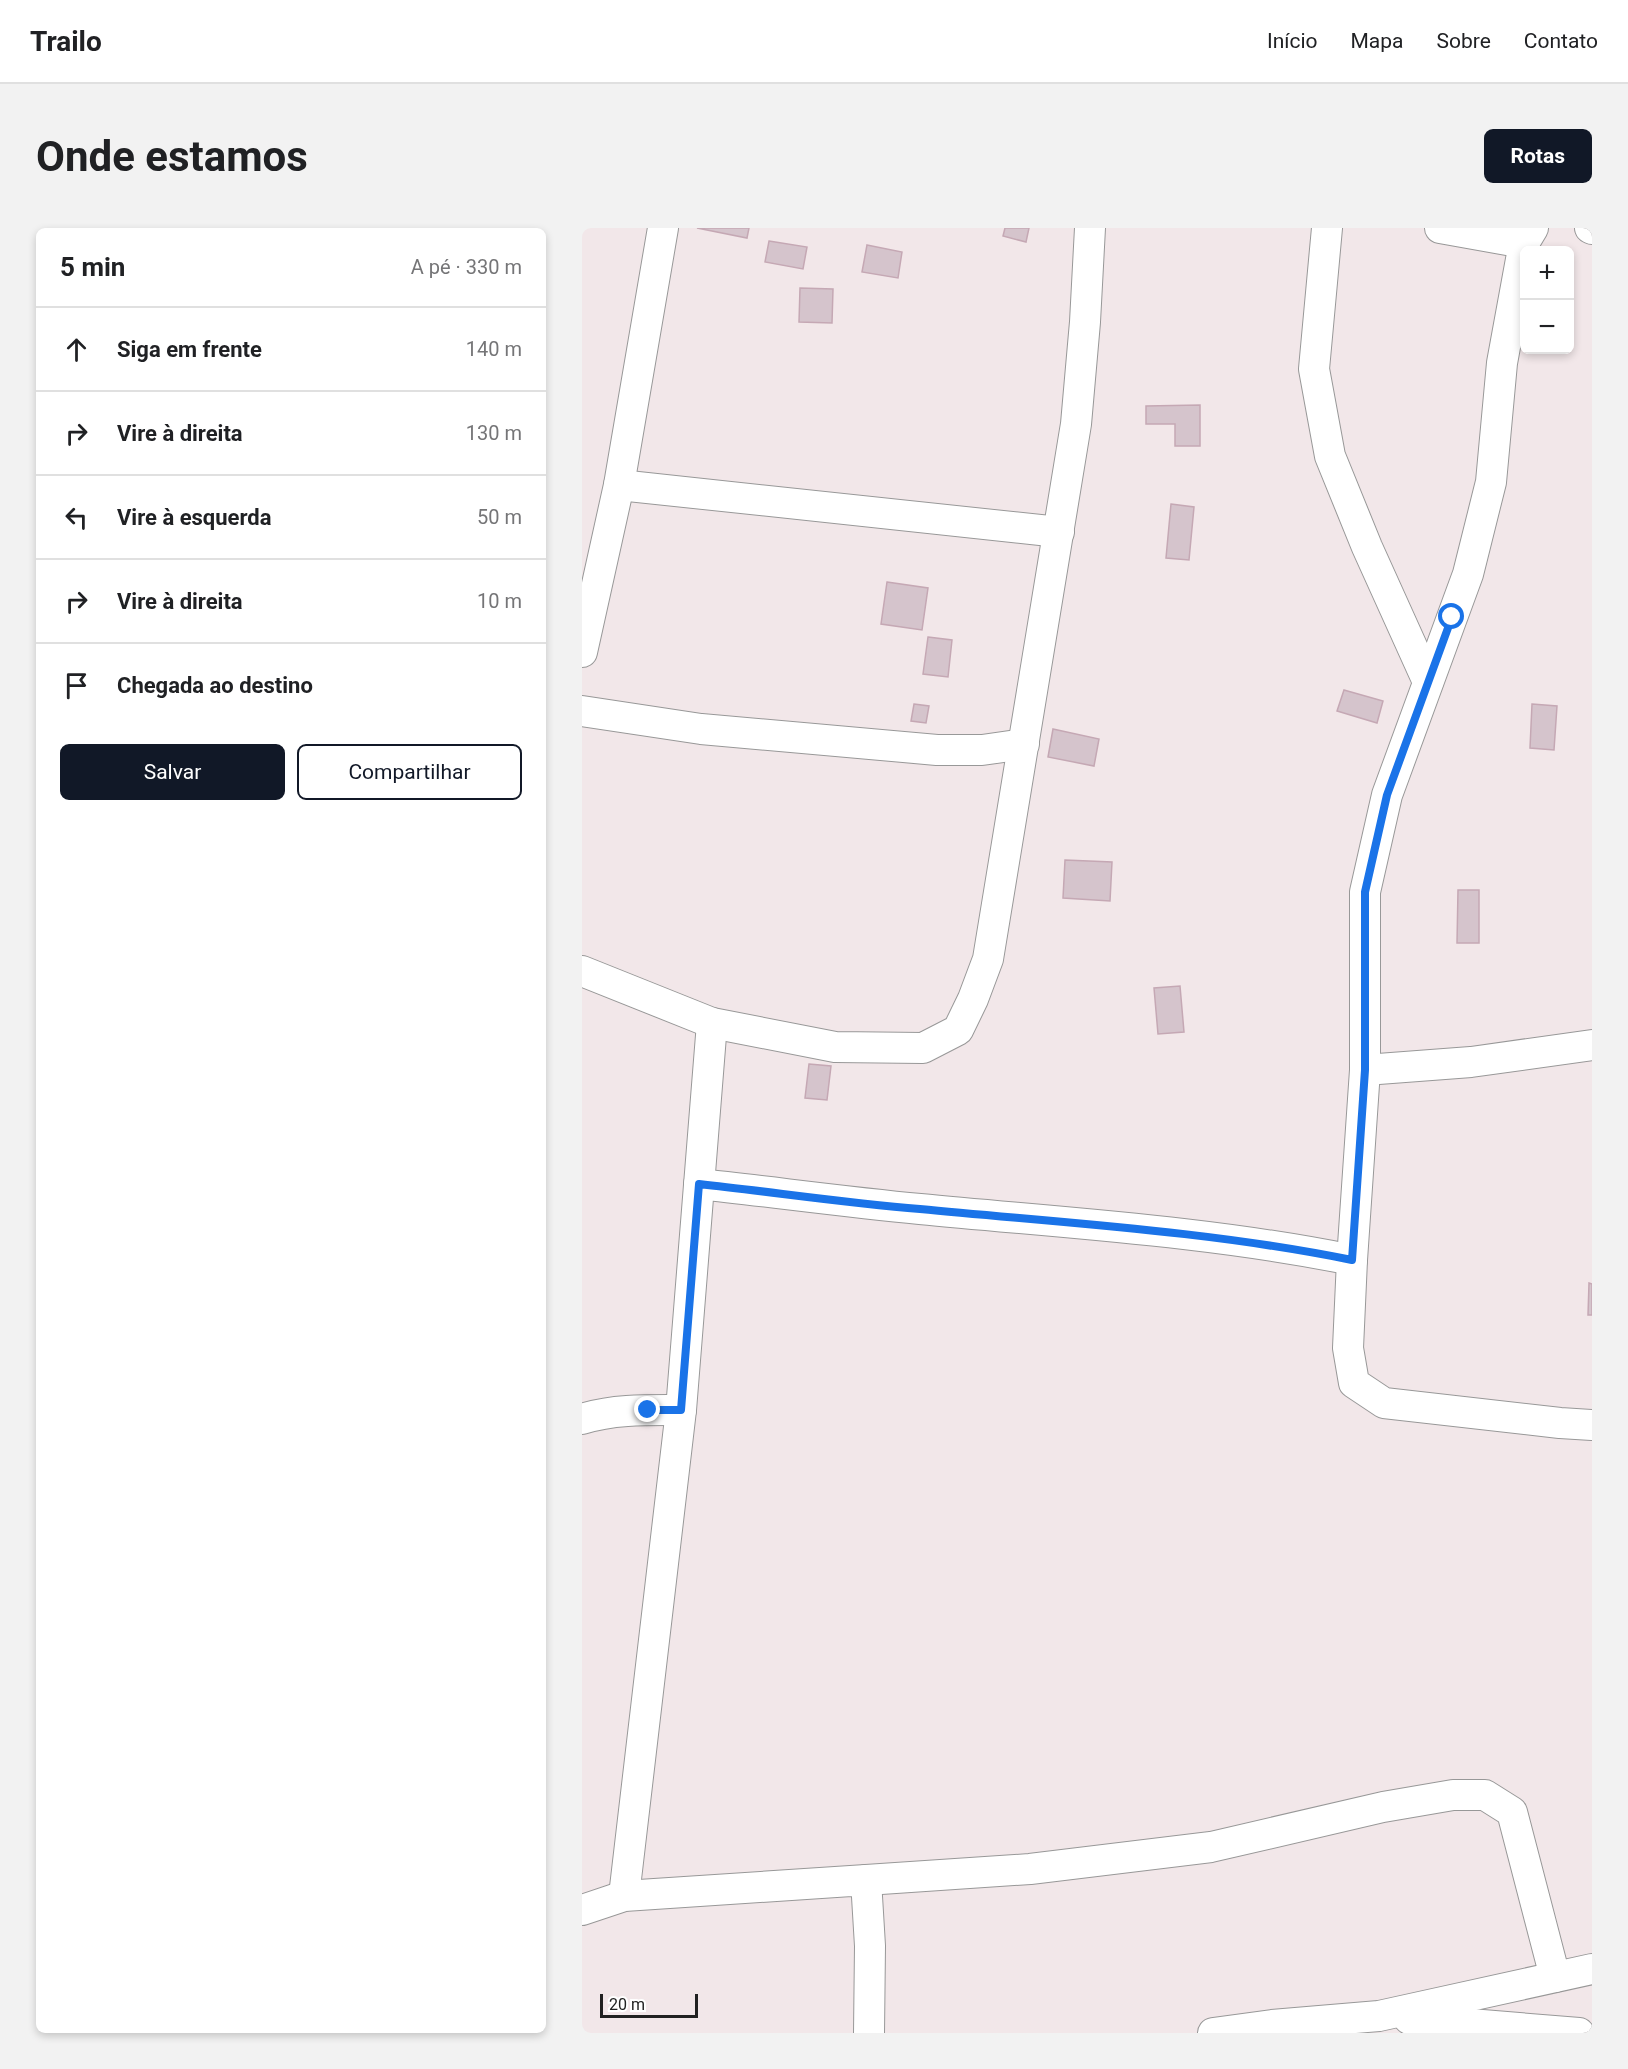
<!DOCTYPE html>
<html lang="pt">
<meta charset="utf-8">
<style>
body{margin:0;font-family:Roboto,sans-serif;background:#f2f2f2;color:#202124}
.controls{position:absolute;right:18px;top:18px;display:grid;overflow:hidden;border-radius:9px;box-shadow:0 3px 9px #0003}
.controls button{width:54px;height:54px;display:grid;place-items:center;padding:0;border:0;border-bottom:2px solid #e0e0e0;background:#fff;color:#202124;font:30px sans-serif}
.scale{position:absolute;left:18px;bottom:15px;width:98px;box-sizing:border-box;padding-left:6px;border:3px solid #212121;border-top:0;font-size:16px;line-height:21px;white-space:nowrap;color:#212121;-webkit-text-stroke:4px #fff;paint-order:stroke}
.stop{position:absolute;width:18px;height:18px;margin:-14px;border:4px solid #1a73e8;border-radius:50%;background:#fff}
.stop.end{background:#1a73e8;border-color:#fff;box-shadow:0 2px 6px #0008}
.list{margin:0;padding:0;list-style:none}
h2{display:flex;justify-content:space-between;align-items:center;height:78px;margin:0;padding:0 24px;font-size:26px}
h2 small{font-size:20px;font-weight:400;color:#757577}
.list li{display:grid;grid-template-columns:39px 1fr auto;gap:18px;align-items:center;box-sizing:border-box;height:84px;padding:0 24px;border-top:2px solid #e0e0e0}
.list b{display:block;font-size:22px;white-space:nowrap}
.list em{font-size:20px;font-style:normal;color:#757577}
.actions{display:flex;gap:12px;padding:18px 24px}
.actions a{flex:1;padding:14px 0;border:2px solid #111827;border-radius:9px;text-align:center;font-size:21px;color:#111827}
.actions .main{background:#111827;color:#fff}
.icon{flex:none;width:33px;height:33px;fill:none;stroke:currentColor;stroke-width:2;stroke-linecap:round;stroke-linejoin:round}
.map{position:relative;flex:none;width:1010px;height:1805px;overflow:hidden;border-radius:9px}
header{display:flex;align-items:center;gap:36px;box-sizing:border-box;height:84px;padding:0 30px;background:#fff;border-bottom:2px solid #e0e0e0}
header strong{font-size:28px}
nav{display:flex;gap:33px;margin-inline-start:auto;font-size:21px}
.intro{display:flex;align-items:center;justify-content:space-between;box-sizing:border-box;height:144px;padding:0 36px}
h1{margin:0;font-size:42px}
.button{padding:15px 27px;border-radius:9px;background:#111827;color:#fff;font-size:21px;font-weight:700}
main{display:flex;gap:36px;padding:0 36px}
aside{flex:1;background:#fff;border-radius:9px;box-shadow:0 3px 9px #0003}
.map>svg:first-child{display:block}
</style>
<header>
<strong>Trailo</strong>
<nav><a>Início</a><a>Mapa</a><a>Sobre</a><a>Contato</a></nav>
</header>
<div class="intro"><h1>Onde estamos</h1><a class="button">Rotas</a></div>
<main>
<aside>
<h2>5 min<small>A pé · 330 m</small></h2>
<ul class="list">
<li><svg class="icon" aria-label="ahead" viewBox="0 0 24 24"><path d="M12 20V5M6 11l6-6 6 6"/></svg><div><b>Siga em frente</b></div><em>140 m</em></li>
<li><svg class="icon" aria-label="right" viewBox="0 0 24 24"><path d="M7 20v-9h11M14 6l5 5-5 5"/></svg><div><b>Vire à direita</b></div><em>130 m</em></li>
<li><svg class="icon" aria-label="left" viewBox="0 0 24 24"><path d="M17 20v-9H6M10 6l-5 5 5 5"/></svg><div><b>Vire à esquerda</b></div><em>50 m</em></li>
<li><svg class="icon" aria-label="right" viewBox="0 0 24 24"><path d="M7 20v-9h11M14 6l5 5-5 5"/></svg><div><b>Vire à direita</b></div><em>10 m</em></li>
<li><svg class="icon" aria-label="arrive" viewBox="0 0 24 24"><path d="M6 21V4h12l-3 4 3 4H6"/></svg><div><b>Chegada ao destino</b></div></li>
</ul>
<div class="actions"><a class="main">Salvar</a><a>Compartilhar</a></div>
</aside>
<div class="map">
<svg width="1010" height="1805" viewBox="0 0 1010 1805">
<rect width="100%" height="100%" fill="#f2e7e9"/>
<g fill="#d5c4cc" stroke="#c5a8b4" stroke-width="1.5">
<polygon points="115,0 167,0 165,10"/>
<polygon points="423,0 447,0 444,14 421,8"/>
<polygon points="187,13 225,19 221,41 183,34"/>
<polygon points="285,17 320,24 316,50 280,44"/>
<polygon points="218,60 251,61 250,95 217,94"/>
<polygon points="618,177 618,218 593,218 593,196 564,196 564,178"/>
<polygon points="589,276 612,279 607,332 584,330"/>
<polygon points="305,354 346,360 340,402 299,396"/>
<polygon points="346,409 370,412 366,449 341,446"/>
<polygon points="762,462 801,473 795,495 755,483"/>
<polygon points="332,476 347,478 344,495 329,493"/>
<polygon points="950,476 975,478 972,522 948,520"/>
<polygon points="471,501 517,511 512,538 466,529"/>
<polygon points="483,632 530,634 528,673 481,670"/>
<polygon points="876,662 897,662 897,715 875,715"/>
<polygon points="598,758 602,804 576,806 572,760"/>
<polygon points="227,836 249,838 245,872 223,870"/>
<polygon points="1007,1055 1010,1056 1010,1087 1006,1087"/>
</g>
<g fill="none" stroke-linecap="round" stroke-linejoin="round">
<defs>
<g id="minor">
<polyline points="745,0 732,141 748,228 785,319 846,454"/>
<polyline points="858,0 942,15"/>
<polyline points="951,0 942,15 920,135 909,254 886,346 805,567 783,664 783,842 770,1032 766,1120 772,1155 802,1175 978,1195 1010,1197"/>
<polyline points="1008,0 1010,1"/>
<polyline points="37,257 477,304"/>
<polyline points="0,424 37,257 81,0"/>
<polyline points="0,483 119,501 355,522 400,522 442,516"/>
<polyline points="0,743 130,795 253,819 341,820 376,802 391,771 406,731 494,196 503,94 508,0"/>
<polyline points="783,842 889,834 1010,817"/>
<path d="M 117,956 C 191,964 264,974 338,981 C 482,995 627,1003 770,1032"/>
<path d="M 0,1191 C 32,1181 66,1182 99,1182"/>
<polyline points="284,1652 448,1641 629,1619 801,1579 871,1567 903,1567 930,1584 973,1749"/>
<polyline points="42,1668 99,1182 130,795"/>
<polyline points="0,1682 42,1668 284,1652 288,1718 287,1805"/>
<polyline points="827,1791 997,1805"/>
<polyline points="631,1805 690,1797 797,1788 1010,1741"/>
</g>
</defs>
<use href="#minor" stroke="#989898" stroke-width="32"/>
<use href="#minor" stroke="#fff" stroke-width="30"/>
</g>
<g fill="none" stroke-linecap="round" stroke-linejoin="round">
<path stroke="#1a73e8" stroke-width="8" d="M 66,1182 L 99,1182 L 117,956 C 191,964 264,975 338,981 C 482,995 627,1003 770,1032 L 783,842 L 783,664 L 805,567 L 870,389"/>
</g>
</svg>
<div class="controls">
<button>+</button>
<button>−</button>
</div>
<div class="scale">20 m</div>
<div class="stop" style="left:870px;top:389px"></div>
<div class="stop end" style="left:66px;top:1182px"></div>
</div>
</main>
